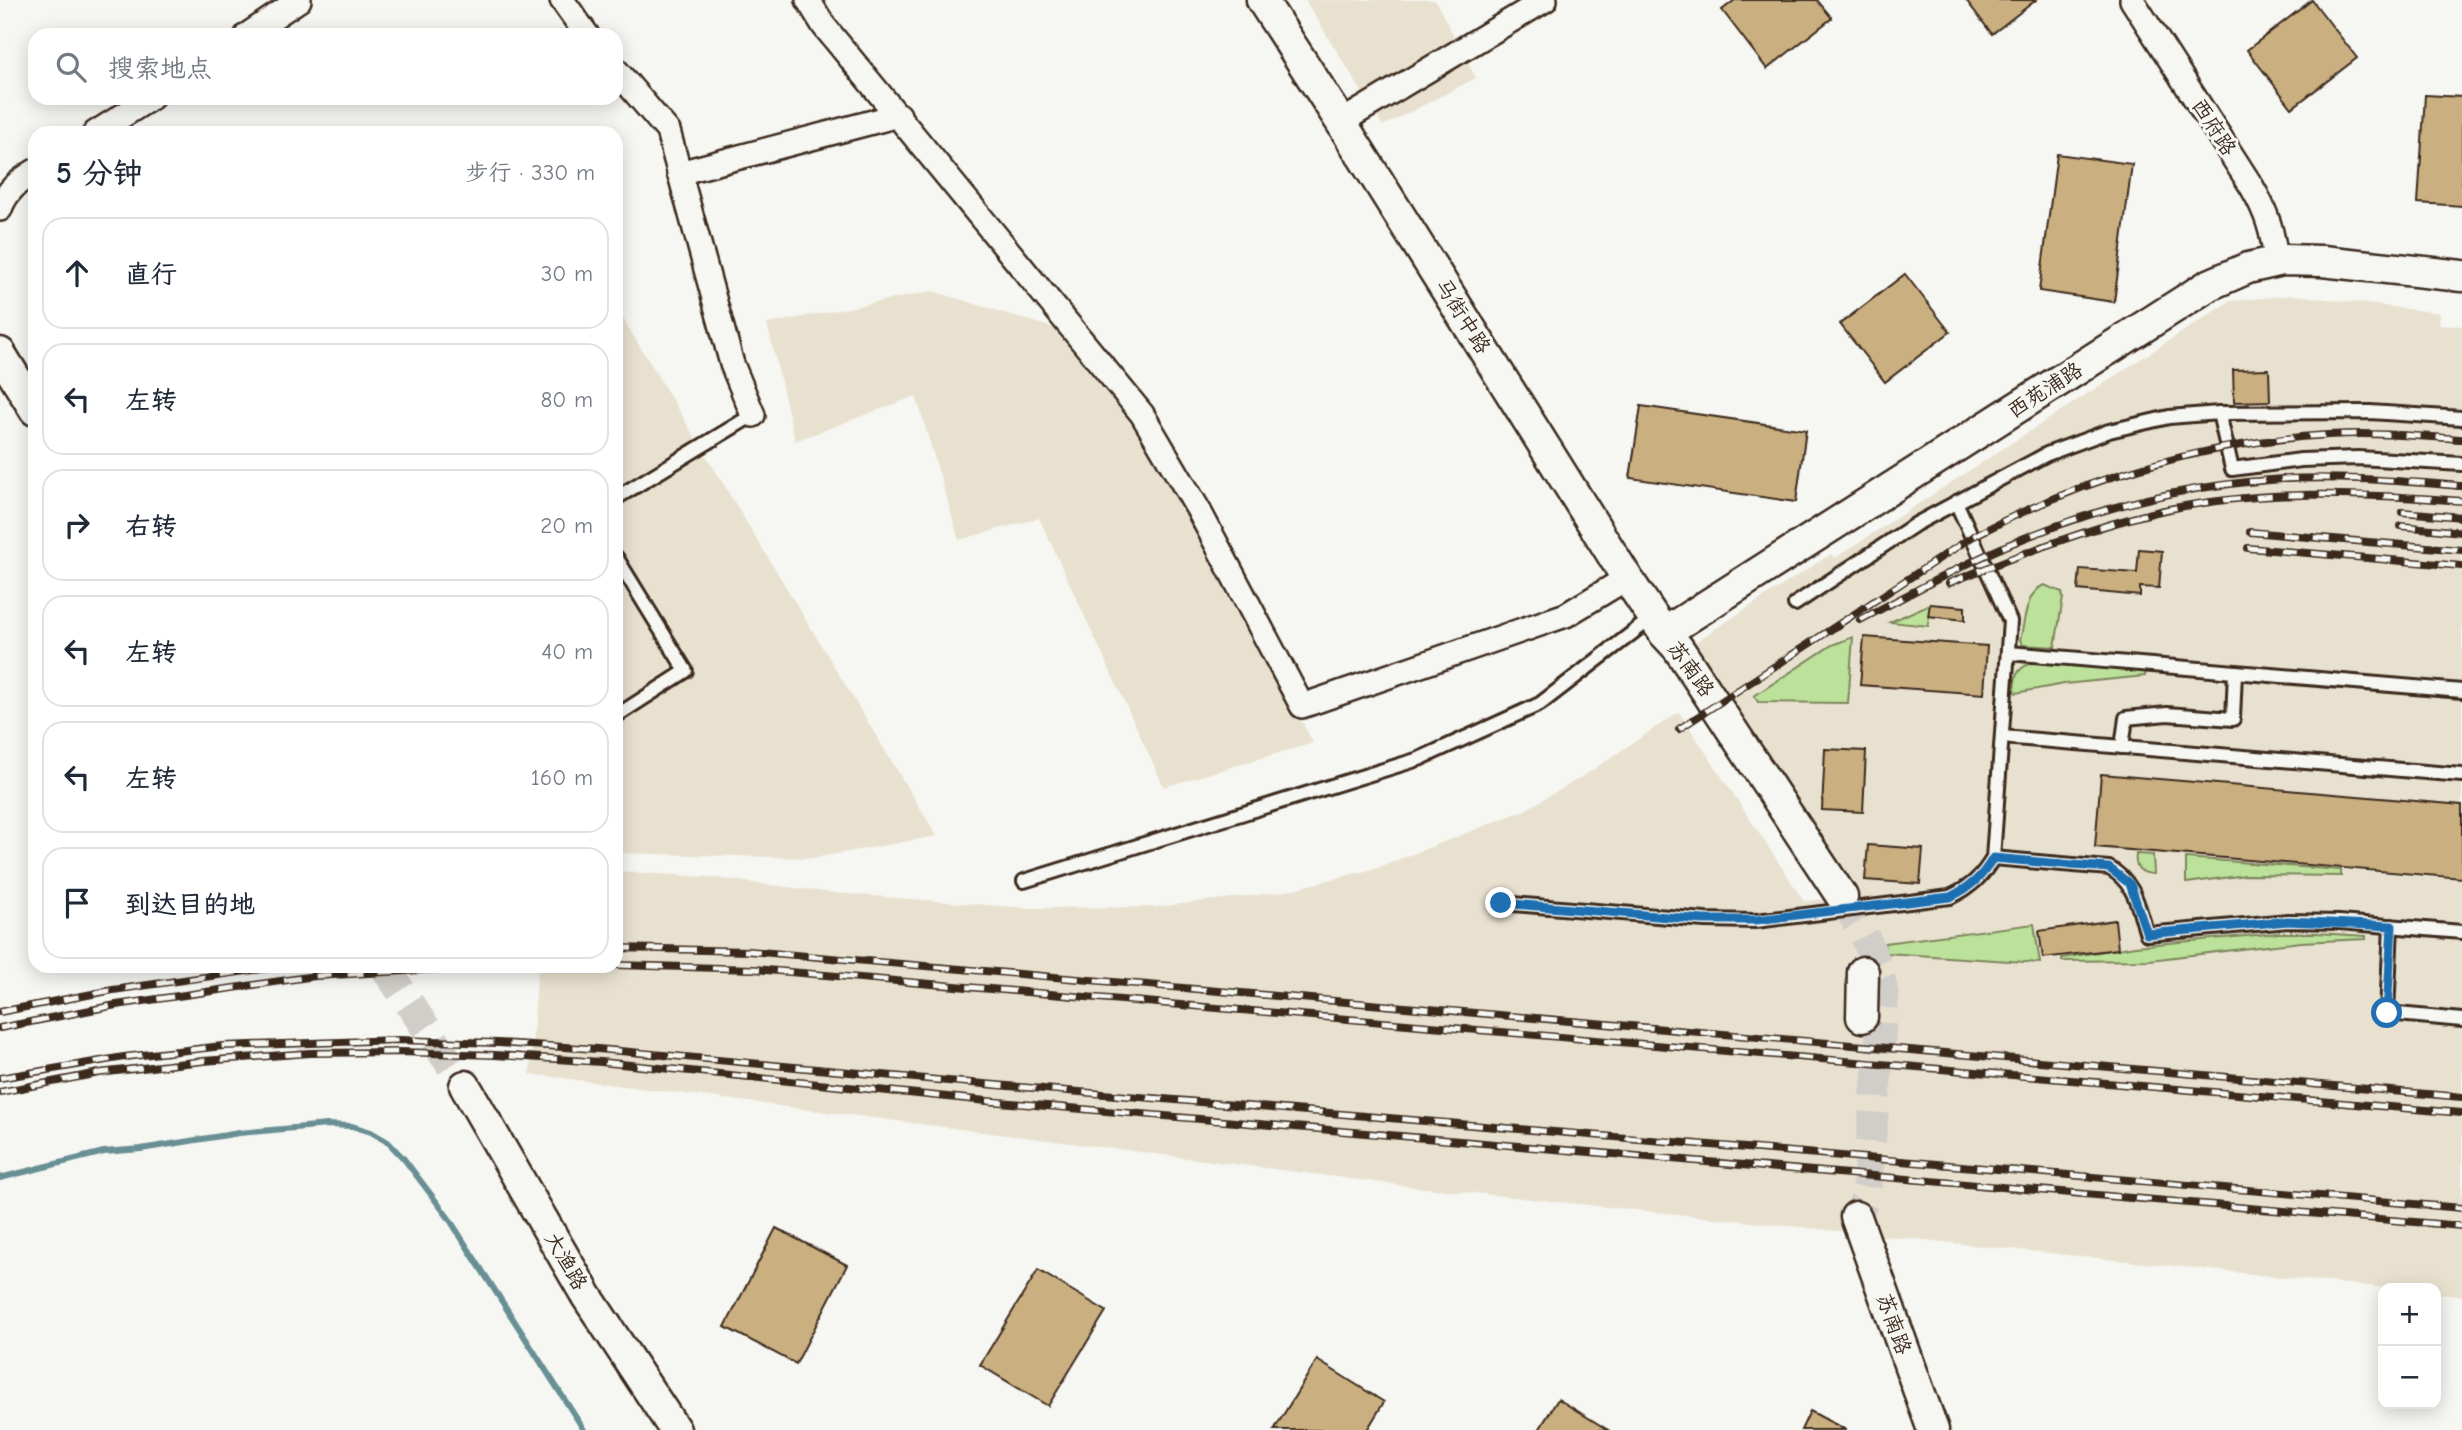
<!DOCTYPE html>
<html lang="zh">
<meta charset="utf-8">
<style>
body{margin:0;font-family:"Comic Neue","LXGW WenKai TC",sans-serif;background:#f6f6f7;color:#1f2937}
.controls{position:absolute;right:21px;bottom:21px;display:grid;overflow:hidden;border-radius:14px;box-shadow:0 4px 18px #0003}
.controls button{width:63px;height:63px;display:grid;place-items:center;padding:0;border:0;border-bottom:2px solid #e0e1e3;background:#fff;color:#1f2937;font:35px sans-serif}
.stop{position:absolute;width:21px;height:21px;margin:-16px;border:5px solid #1f6fb2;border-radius:50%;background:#fff}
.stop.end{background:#1f6fb2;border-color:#fff;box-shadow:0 2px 7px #0008}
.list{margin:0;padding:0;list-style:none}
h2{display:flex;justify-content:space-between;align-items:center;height:91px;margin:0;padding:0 28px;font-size:30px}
h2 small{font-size:23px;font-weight:400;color:#747a83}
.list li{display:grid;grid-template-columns:46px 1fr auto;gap:21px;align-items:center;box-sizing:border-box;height:112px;margin:0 14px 14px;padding:0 14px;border:2px solid #e0e1e3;border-radius:21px}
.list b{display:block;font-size:26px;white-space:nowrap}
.list em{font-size:23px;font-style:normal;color:#747a83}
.icon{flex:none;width:38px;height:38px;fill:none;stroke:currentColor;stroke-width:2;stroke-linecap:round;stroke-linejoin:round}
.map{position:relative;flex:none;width:2462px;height:1430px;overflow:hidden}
.search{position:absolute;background:#fff;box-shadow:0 4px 18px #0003;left:28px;top:28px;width:595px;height:77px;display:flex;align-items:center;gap:18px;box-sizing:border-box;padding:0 24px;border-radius:21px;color:#747a83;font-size:26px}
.panel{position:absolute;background:#fff;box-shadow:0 4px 18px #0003;left:28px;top:126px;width:595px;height:847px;border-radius:21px}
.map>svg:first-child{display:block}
</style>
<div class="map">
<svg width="2462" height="1430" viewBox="0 0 2462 1430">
<rect width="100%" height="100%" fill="#f6f6f2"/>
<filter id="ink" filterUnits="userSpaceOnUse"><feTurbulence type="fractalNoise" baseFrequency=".0143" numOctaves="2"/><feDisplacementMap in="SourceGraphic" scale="14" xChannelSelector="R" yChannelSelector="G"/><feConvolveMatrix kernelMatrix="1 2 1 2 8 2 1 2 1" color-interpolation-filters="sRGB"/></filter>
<g filter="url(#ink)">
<g fill="#e9e1d0">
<polygon points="1305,0 1435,0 1476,78 1383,126"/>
<polygon points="933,291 1060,330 1140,431 1215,553 1313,743 1164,787 1039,518 959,540 916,396 795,441 767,324"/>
<polygon points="2294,295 2440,313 2439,324 2462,326 2462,1296 2436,1294 2436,1288 2385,1288 1406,1186 530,1074 538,966 616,966 616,871 707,877 835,893 1026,908 1156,907 1282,892 1377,868 1525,810 1585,775 1679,712 1804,901 1854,897 1764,759 1695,642 1831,554 1835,558 2230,301"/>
<polygon points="616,307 937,836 814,858 616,853"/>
</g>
<g fill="#bce19b" stroke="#7c865c" stroke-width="2">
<path d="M 2044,585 L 2062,592 L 2063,598 L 2055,647 L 2023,645 L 2020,640 C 2025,622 2025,593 2044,585 Z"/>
<polygon points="1930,604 1928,626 1890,622"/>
<polygon points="1853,637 1848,703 1758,702 1754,696 1832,645"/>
<path d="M 2036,662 L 2146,672 L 2145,676 L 2064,684 L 2016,693 L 2014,690 C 2015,673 2019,666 2036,662 Z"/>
<path d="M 2136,854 L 2153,855 L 2154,874 C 2140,874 2134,867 2136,854 Z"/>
<polygon points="2186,858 2341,870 2341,876 2246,875 2186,883"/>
<polygon points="2034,924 2040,963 1886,953 1884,943"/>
<polygon points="2279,933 2317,933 2366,936 2366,939 2301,942 2150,960 2062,961 2062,958 2135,946"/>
</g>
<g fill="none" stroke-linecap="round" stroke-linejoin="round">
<polyline stroke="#678f94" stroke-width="6" points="0,1178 104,1152 141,1149 239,1133 327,1125 352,1126 371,1132 388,1142 404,1159 448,1217 584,1430"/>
</g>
<g fill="#caaf80" stroke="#3b2a1e" stroke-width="2">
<polygon points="1735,0 1817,0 1832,18 1767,69 1722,10"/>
<polygon points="1966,0 2036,0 1992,34"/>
<polygon points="2312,0 2357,58 2292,108 2247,50"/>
<polygon points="2425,95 2462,97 2462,206 2418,203"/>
<polygon points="2057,154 2132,164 2114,302 2039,291"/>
<polygon points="1905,274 1950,332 1885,382 1840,324"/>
<polygon points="2269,369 2270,401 2234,402 2233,370"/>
<polygon points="1641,406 1806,430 1796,502 1630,478"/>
<polygon points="2139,549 2162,551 2159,588 2140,587 2140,596 2078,590 2080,569 2137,573"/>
<polygon points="1930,604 1965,607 1965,620 1928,616"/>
<polygon points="1864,637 1987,646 1984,694 1860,685"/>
<polygon points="1825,749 1866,751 1863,812 1822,810"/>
<polygon points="2101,774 2462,805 2462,878 2095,847"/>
<polygon points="1868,845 1923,849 1920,884 1865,880"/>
<polygon points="2115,920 2118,949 2043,958 2039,931"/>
<polygon points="776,1228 847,1265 796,1364 725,1327"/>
<polygon points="1038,1270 1106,1311 1048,1406 980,1365"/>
<polygon points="1317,1360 1384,1402 1367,1430 1274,1430"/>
<polygon points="1558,1399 1608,1430 1539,1430"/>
<polygon points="1810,1411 1846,1430 1801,1430"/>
</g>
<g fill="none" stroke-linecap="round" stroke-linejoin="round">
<g stroke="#d1cdc8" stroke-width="30" stroke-dasharray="30 15" stroke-linecap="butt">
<path d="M 1842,897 C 1863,932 1878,957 1884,997 L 1866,1198 L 1856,1217"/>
<polyline points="384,966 465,1086"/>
</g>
<defs>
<g id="service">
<polyline points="2219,413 2232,469 2301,460 2358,458 2462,464"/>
<polyline points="616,498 753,415"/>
<polyline points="616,557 686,671 616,716"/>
<polyline points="1795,604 1916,524 2047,454 2109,431 2169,417 2219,413 2370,412 2462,418"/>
<polyline points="2008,653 2462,691"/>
<polyline points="2002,737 2462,775"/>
<polyline points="2122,747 2126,718 2167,714 2233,719 2235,672"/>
<path d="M 1993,858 L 2109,868 C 2136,883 2138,907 2147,934 L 2288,921 L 2339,922 L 2462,932"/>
<polyline points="1024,881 1419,759 1540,704 1653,617"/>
<path d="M 1501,903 L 1705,920 L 1756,921 L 1950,897 C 1971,887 1982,877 1993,858 L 2010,621 L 1956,502"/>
<polyline points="2391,926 2387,1013 2462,1020"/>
</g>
<g id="minor">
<polyline points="562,0 587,35"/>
<polyline points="808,0 824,26 1142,414 1198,509 1302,706 1566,615 1627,578"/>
<path d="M 2132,0 L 2252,187 C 2267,213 2273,232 2276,262"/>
<polyline points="247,35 299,0"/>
<polyline points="616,70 668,131 732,364 753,415"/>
<polyline points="1341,122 1545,0"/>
<polyline points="95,133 151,98"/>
<polyline points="679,173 899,115"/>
<path d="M 0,209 C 6,191 19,181 35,171"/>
</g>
<g id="tertiary">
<polyline points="1262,0 1341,122 1627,578 1664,633 1678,648 1842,897"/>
<polyline points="0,353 35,410"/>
<polyline points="1664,633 2209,285 2248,268 2283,260 2322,261 2462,276"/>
<polyline points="1862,1017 1863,972"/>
<polyline points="465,1086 586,1295 675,1430"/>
<polyline points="1856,1217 1933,1430"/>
</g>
</defs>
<use href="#service" stroke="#3b2a1e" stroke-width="18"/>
<use href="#minor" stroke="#3b2a1e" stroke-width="28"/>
<use href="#tertiary" stroke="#3b2a1e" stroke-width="35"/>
<use href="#service" stroke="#f6f6f2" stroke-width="12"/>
<use href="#minor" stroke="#f6f6f2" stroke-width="23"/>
<use href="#tertiary" stroke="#f6f6f2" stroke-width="30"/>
<defs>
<g id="rail">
<polyline points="2402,512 2462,517"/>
<polyline points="2401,526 2462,532"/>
<polyline points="2250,532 2462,550"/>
<polyline points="2248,548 2462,566"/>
<path d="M 1949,583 C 2018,555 2088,528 2160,511 C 2260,489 2361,493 2462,501"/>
<path d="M 1860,620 C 1914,592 1966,562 2022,539 C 2101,507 2185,486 2270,480 C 2334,475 2399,481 2462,486"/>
<path d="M 1679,729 L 1972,537 C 2081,479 2204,442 2328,435 C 2373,432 2418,436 2462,439"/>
<polyline points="616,948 749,951 2462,1097"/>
<polyline points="616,965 754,969 2462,1113"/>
<polyline points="0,1012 113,990 282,966"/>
<polyline points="0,1028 116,1005 315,976 491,966"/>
<polyline points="0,1078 124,1057 223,1046 398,1040 498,1043 598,1049 948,1081 2462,1208"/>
<polyline points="0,1092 99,1073 203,1061 310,1053 400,1052 495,1055 601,1062 987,1101 2462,1226"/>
</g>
</defs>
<use href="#rail" stroke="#3b2a1e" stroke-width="8"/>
<use href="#rail" stroke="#f6f6f2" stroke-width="5" stroke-dasharray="16" stroke-linecap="butt"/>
</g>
</g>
<g fill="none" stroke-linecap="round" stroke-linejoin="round" filter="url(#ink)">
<path stroke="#1f6fb2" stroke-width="9" d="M 1501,903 L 1704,920 L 1756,920 L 1950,897 C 1971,887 1982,877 1993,858 L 2109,868 L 2130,884 L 2147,934 L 2288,921 L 2392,926 L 2387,1013"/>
</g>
<g text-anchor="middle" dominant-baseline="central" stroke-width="6" stroke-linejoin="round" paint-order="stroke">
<g font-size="21" fill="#3b2a1e" stroke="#f6f6f2">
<text transform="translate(2214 127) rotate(57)">西府路</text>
<text transform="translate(1463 316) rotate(58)">马街中路</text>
<text transform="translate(2045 390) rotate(-33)">西苑浦路</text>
<text transform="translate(1691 669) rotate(54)">苏南路</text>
<text transform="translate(566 1261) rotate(60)">大渔路</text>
<text transform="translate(1894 1324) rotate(70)">苏南路</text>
</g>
</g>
</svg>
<div class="controls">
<button>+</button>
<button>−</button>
</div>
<div class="stop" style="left:2387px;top:1013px"></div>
<div class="stop end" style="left:1501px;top:903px"></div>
<div class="search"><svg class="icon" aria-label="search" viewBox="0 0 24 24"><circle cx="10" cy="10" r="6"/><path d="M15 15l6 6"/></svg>搜索地点</div>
<section class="panel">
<h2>5 分钟<small>步行 · 330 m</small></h2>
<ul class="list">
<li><svg class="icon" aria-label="ahead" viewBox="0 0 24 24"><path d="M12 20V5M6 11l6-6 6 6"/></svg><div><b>直行</b></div><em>30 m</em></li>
<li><svg class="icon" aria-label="left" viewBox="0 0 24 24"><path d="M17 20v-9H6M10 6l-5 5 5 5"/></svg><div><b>左转</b></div><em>80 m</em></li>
<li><svg class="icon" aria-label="right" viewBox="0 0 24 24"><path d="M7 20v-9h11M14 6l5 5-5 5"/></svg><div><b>右转</b></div><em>20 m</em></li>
<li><svg class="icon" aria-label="left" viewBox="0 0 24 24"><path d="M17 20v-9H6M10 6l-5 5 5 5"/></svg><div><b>左转</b></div><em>40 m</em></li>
<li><svg class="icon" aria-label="left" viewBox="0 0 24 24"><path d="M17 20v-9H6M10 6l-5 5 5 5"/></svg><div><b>左转</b></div><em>160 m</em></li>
<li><svg class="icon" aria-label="arrive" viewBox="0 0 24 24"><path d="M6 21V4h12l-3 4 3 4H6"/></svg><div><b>到达目的地</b></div></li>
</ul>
</section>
</div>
